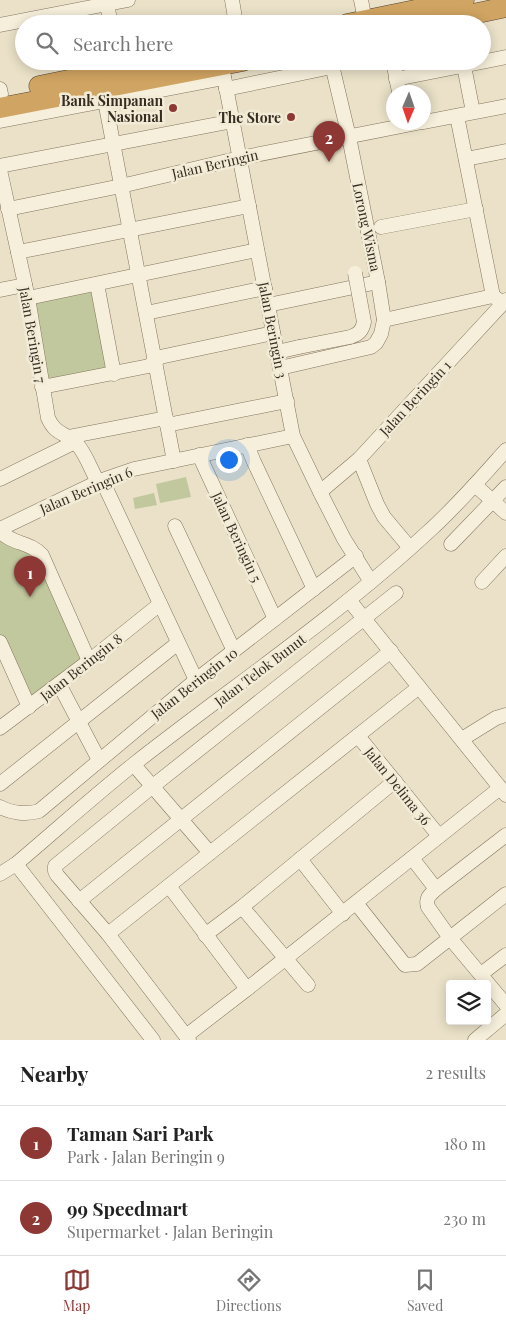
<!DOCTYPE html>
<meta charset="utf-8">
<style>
body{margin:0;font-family:"Playfair Display",serif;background:#f6f6f6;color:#222}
.controls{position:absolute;right:15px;bottom:15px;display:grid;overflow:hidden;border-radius:5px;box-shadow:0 2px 12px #0003}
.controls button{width:45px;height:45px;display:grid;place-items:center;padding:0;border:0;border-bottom:1px solid #e0e0e0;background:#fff;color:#222;font:25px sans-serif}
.compass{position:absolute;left:386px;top:85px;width:45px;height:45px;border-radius:50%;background:#fff;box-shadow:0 2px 12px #0003;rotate:182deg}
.you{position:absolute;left:228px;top:459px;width:18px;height:18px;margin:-12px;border:4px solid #fff;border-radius:50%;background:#1a73e8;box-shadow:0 0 0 8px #1a73e833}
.badge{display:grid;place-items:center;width:32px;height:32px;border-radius:50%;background:#8e3835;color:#fff;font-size:16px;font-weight:700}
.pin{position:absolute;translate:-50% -41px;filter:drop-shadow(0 1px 2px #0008)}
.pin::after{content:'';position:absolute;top:26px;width:18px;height:15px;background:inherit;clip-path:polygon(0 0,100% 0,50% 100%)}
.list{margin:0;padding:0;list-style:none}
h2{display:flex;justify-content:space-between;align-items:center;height:65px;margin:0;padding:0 20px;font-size:21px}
h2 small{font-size:16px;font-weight:400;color:#767676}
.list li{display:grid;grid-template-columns:32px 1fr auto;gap:15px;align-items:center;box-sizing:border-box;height:75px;padding:0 20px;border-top:1px solid #e0e0e0}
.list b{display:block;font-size:19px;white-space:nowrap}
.list p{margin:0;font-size:16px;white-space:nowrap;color:#767676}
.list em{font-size:16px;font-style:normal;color:#767676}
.icon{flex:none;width:28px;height:28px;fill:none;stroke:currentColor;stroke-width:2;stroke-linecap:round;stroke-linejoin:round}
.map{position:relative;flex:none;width:506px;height:1040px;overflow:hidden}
.search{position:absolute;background:#fff;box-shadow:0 2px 12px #0003;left:15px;right:15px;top:15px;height:55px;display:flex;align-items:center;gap:12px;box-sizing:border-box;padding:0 18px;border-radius:28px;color:#767676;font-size:19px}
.sheet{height:215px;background:#fff}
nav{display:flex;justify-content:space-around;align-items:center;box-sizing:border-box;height:70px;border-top:1px solid #e0e0e0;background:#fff;font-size:14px;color:#767676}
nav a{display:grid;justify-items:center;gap:2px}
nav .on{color:#8e3835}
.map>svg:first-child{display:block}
</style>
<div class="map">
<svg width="506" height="1040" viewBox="0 0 506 1040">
<rect width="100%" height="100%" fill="#eae1c8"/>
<g fill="#c1c89d">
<polygon points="97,284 114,374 42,387 28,298"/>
<polygon points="186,477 191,497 160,503 156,484"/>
<polygon points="154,493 157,505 135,509 133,498"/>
<polygon points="0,532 33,548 89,659 30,705 0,640"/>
</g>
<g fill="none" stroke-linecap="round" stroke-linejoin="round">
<defs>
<g id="minor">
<polyline points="106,0 111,24"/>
<polyline points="232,0 236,24"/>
<polyline points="361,0 365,20"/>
<polyline points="0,25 128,0"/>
<polyline points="221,61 293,436 320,492 344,539 371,582"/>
<polyline points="393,61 399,92"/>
<polyline points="463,61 473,112"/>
<polyline points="396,79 506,57"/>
<polyline points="0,89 1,94"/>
<polyline points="226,89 332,67"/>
<polyline points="105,101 174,461"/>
<polyline points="457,116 493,296 503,303"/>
<polyline points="0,121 224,78"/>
<polyline points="424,122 506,106"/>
<polyline points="466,159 506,151"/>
<polyline points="0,166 233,121"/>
<path d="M 0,170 L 28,298 L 48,418 C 56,436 66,432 77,444 C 86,454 91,470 98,482"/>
<polyline points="8,209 121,186 240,158 422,122"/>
<polyline points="381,227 476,209"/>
<polyline points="18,252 249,206"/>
<polyline points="97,284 114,374"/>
<polyline points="0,290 25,285"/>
<polyline points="28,298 257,250"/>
<polyline points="268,305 378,282"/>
<polyline points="146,313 265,288"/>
<polyline points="384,320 493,296"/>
<polyline points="277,352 299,347"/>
<polyline points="280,368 371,347 376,343 381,334 384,320 378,282 349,137 331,61"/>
<polyline points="42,387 149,366 160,357 273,333"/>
<polyline points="167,425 287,401"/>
<polyline points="68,437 166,418"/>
<polyline points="247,445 254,462 314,589"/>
<polyline points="199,455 275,619"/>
<polyline points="359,459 377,504 384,517 410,548"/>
<polyline points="0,479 75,442"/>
<polyline points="102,480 196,680"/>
<polyline points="475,485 506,513"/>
<polyline points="320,492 359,459 506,300"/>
<polyline points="175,526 234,651"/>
<polyline points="0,529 102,480 134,469 293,436"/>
<path d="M 0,531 C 13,545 29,541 42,555 L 89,661"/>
<polyline points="451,544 506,487"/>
<polyline points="482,582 506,556"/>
<polyline points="349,600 506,795"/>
<polyline points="0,642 29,707"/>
<polyline points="59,684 99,760"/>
<polyline points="0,728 89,661 160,604"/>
<polyline points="358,736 439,836"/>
<polyline points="462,739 496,718 506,715"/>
<polyline points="134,765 210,853"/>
<polyline points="0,784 178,643"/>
<path d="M 0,807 C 11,813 27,815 39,811 L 196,680 L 356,556"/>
<polyline points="412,858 436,889 506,835"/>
<polyline points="300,859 343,914"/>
<polyline points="16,864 153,1040"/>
<path d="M 0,874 L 16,864 C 55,831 94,796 134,764 C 232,687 336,617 428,532 C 456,507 481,478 506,450"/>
<polyline points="169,886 247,989 186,1036"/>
<path d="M 436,889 C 430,895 425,898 428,907 L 450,938 L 506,1005"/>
<polyline points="79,901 391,651"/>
<polyline points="356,903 405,965 417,964 506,894"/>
<polyline points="242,907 308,985"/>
<polyline points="108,934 419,687"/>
<polyline points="205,935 242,907 395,781"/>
<polyline points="481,974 506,955"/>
<polyline points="247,989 500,788"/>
<polyline points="189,1040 108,934 57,875 55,871 55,866 153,786 396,593"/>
<polyline points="475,1040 506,1014"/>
</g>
<g id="highway">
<polyline points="347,24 464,0"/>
<polyline points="426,24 506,7"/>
<polyline points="39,86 162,61"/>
<polyline points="0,108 243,61"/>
</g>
</defs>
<use href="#minor" stroke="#85755f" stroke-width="15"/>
<use href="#highway" stroke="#534333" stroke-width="21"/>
<use href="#minor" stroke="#f6efdb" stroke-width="14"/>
<use href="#highway" stroke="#d0a462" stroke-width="20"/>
<defs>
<path id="minor-bridge" d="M 299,347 L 350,337 C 359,334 362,331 364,322 L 355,273"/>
</defs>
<use href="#minor-bridge" stroke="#85755f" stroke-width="15" stroke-linecap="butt"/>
<use href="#minor-bridge" stroke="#f6efdb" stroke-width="14"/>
</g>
<g fill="#8e3835" stroke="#f2ecd7" stroke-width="2">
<circle cx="173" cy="108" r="5"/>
<circle cx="291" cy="117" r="5"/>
</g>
<g text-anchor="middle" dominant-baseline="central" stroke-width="5" stroke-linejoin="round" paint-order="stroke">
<g font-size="14" font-weight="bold" fill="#372c21" stroke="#f2ecd7" text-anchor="end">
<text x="163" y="100">Bank Simpanan<tspan x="163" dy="16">Nasional</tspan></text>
<text x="281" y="117">The Store</text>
</g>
<g font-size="14" fill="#372c21" stroke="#f2ecd7">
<text transform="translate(215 164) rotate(-13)">Jalan Beringin</text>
<text transform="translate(367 227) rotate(78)">Lorong Wisma</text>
<text transform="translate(273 330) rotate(79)">Jalan Beringin 3</text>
<text transform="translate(33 335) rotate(80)">Jalan Beringin 7</text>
<text transform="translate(415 398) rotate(-47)">Jalan Beringin 1</text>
<text transform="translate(86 490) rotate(-23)">Jalan Beringin 6</text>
<text transform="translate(237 537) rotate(65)">Jalan Beringin 5</text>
<text transform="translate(81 667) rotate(-38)">Jalan Beringin 8</text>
<text transform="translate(260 670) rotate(-37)">Jalan Telok Bunut</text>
<text transform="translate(194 683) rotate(-38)">Jalan Beringin 10</text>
<text transform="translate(398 786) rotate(51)">Jalan Delima 36</text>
</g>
</g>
</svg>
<div class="controls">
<button><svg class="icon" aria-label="layers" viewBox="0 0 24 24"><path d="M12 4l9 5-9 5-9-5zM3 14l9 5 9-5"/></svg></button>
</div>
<svg class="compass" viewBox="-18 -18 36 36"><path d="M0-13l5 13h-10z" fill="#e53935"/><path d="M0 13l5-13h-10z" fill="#767676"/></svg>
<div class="you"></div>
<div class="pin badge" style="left:30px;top:597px">1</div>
<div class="pin badge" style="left:329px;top:162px">2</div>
<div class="search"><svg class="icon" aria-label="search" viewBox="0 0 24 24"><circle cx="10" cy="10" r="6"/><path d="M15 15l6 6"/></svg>Search here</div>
</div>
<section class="sheet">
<h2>Nearby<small>2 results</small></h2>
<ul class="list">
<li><span class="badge">1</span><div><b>Taman Sari Park</b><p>Park · Jalan Beringin 9</p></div><em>180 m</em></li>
<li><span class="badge">2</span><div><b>99 Speedmart</b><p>Supermarket · Jalan Beringin</p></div><em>230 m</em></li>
</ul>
</section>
<nav>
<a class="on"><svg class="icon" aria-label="map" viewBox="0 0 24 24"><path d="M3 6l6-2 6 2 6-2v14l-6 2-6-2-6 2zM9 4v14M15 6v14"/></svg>Map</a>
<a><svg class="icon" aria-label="directions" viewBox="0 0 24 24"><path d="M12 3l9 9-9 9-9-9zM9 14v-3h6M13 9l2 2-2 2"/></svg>Directions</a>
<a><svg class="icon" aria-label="saved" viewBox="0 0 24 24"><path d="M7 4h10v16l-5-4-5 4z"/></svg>Saved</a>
</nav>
